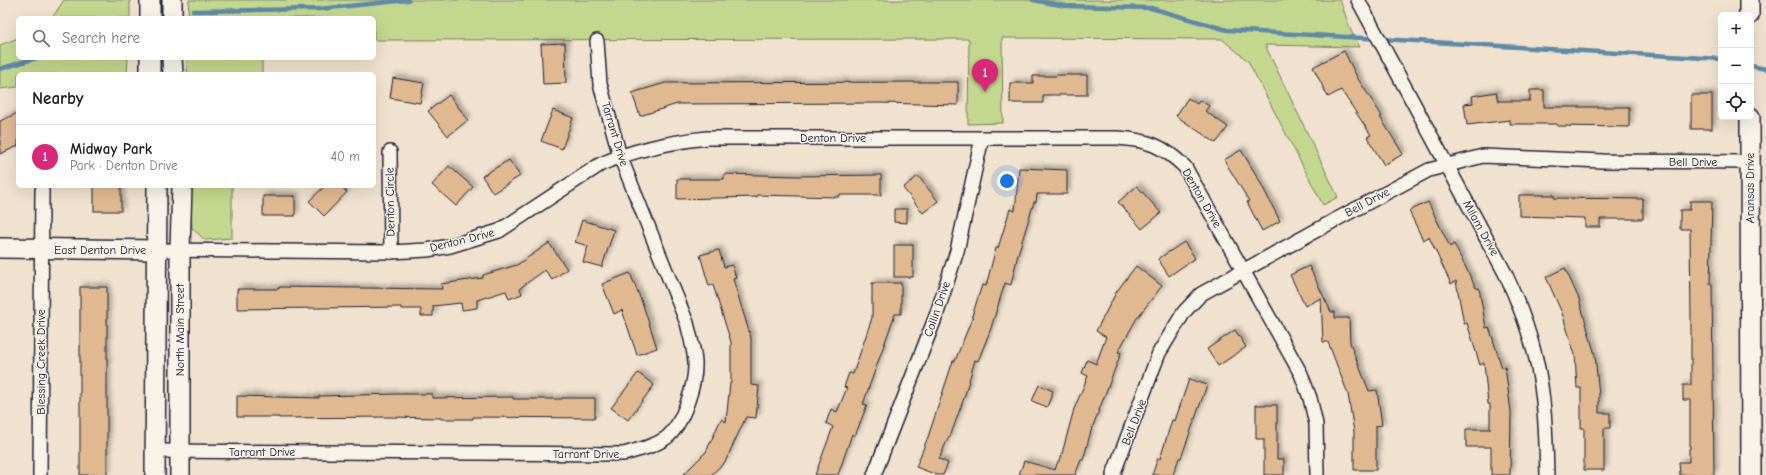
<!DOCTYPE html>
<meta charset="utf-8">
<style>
body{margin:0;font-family:"Comic Neue",sans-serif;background:#f2f2f2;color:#222}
.controls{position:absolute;right:12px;top:12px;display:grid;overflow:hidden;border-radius:6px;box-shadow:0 4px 16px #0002}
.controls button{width:36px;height:36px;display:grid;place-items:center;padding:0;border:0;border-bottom:1px solid #e0e0e0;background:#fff;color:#222;font:20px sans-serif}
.you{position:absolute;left:1007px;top:181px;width:14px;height:14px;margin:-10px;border:3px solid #fff;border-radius:50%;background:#1a73e8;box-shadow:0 0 0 6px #1a73e833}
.badge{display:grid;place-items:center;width:26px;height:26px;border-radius:50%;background:#db2777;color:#fff;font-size:13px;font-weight:700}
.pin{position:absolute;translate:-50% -33px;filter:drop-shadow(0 1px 2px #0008)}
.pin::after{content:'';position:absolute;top:21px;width:14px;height:12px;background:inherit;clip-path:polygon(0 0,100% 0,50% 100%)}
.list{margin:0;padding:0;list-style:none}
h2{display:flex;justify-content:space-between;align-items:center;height:52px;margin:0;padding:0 16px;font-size:17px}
h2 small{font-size:13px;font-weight:400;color:#767676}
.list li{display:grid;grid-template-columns:26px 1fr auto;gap:12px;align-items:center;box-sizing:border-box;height:64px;padding:0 16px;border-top:1px solid #e0e0e0}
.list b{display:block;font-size:15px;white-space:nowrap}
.list p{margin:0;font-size:13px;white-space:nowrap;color:#767676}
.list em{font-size:13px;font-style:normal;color:#767676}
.icon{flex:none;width:22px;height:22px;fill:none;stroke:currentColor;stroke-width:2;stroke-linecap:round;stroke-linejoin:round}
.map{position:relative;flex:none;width:1766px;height:475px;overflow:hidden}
.search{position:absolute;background:#fff;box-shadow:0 4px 16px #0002;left:16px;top:16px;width:360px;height:44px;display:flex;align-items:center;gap:10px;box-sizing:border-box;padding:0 14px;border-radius:6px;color:#767676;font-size:15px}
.panel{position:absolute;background:#fff;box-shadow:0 4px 16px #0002;left:16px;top:72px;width:360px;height:116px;border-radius:6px}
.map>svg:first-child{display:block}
</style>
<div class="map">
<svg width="1766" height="475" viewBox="0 0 1766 475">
<defs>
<filter id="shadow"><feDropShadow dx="3.5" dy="-3.5" stdDeviation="2" flood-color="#0004"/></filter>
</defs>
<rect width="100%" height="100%" fill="#f0e2ce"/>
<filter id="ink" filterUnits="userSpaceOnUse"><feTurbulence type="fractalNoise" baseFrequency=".025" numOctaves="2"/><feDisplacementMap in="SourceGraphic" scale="8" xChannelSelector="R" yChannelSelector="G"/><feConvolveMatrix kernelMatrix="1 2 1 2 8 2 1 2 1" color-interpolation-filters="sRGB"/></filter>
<g filter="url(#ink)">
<g fill="#c3d88e" stroke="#727d64">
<polygon points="64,0 130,0 130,18 52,18"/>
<polygon points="189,0 1340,0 1351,31 1360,47 1265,45 1338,197 1323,205 1248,61 1222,39 1002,38 1003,123 968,124 969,39 374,40 374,18 188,18"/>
<polygon points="18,38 18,58 128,58 127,74 18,74 18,87 0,89 0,45"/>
<polygon points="187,58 264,58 262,62 262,74 187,74"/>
<polygon points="190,186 232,186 232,238 205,240 192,228"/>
</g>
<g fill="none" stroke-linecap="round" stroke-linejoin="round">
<g stroke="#6189a5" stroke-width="4.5">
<polyline points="1033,0 1066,6 1151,8 1227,30 1721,59"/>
<polyline points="193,11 319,9 408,0"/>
<polyline points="1751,66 1766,69"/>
<polyline points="0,69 36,58"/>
</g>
</g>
<g fill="#e0b990" stroke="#22223b" filter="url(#shadow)">
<polygon points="565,43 566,83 543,84 541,44"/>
<polygon points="1344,51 1358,79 1382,116 1380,117 1403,154 1384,165 1367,137 1371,135 1341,90 1328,97 1313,67"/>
<polygon points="1056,75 1087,75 1087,95 1043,95 1043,103 1010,103 1010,83 1033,83 1033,76 1056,76"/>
<polygon points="393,78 424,83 420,103 390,98"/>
<polygon points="925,82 958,82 958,105 880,103 677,104 640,116 632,93 665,83"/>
<polygon points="1530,90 1544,90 1544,107 1629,107 1629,127 1557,126 1557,124 1510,124 1510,120 1467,125 1464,104 1473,103 1472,96 1496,92 1498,101 1530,101"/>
<polygon points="449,95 468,120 448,136 428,111"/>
<rect x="1691" y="95" width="21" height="34"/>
<polygon points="1188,98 1197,104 1200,100 1209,106 1205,111 1228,127 1216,143 1176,116"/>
<polygon points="553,110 573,118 562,149 541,141"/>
<polygon points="18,113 18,146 0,154 0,121"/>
<polygon points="1241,150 1258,178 1280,221 1262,231 1247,202 1249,201 1224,160"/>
<polygon points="509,160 520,176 493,193 482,176"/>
<polygon points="449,166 473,187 456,206 432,185"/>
<polygon points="1019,168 1067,170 1067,194 1037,194 1036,202 1034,202 1018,254 1011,285 1005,283 990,331 978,361 975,360 964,398 950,437 949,436 939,459 948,463 943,475 937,475 916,467 928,437 953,361 955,361 973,316 972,316 982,285 986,286 996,248 998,248 1010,209 1015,211"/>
<polygon points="724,174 797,176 881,175 881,195 839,195 839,197 757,195 757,197 677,199 677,179 724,179"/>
<polygon points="918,176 938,201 923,213 903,188"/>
<rect x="94" y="186" width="27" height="25"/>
<polygon points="325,186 340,186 347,192 324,216 309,201"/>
<polygon points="1137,186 1161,213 1142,229 1118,202"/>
<polygon points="1519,195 1554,195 1554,198 1643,199 1643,219 1600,219 1600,227 1585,227 1585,218 1519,216"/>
<rect x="263" y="196" width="32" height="20"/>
<polygon points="1690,201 1712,201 1710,284 1712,284 1714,475 1680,475 1679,462 1689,462 1689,449 1690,449 1690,400 1683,400 1683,385 1691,385 1691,317 1690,229 1680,229 1680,210 1690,210"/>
<polygon points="1428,202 1450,247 1454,244 1476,288 1479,288 1486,328 1489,327 1502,368 1505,367 1511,412 1510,475 1491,475 1491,447 1466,447 1466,429 1490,429 1490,404 1488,404 1484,363 1480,365 1467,323 1464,324 1456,281 1451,284 1429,237 1423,240 1409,211"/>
<polygon points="894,209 907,209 907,223 894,222"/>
<polygon points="582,220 614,230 602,267 583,262 588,246 575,242"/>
<polygon points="1184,242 1195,258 1169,276 1158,259"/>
<polygon points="549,243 567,269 552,280 545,270 520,288 522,294 509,299 506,291 477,300 477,308 462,310 461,303 433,306 433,316 421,316 421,309 401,309 401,307 237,309 237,289 279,289 279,287 442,289 441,284 483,278 483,275 517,265"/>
<rect x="894" y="245" width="19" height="32"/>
<polygon points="719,250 724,267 732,265 736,278 733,279 751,338 751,385 759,386 756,418 746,417 725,462 711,475 683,475 706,452 721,419 726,422 730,383 731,383 731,342 713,285 709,286 700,255"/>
<polygon points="1136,266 1162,286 1137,318 1118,352 1121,353 1091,431 1083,460 1081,460 1075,475 1019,475 1024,461 1055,470 1058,461 1060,461 1074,409 1088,376 1082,373 1087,360 1096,364 1106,337 1096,331 1117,291"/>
<polygon points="1309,266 1331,312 1335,312 1335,318 1349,318 1350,343 1369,391 1377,390 1382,425 1376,426 1376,470 1354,470 1354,432 1348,394 1328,342 1323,342 1321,298 1305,306 1290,275"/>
<polygon points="1565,268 1579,299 1595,355 1599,395 1599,413 1610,413 1610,428 1604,428 1604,470 1584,470 1584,428 1581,428 1581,388 1577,388 1575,355 1562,313 1546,277"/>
<polygon points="630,273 643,305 657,348 637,355 622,310 614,314 602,284"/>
<polygon points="872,283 901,283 901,314 895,314 863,404 867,405 855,436 852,434 838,475 815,475 833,427 826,423 831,409 837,412 847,388 844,387 849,373 853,374 872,318"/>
<rect x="80" y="287" width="27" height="188"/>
<polygon points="1235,330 1246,347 1218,366 1207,349"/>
<polygon points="638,373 654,385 628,420 611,408"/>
<polygon points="1189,379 1207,385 1181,458 1179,458 1173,475 1152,475 1158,458 1160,459 1172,420 1175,421"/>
<polygon points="1039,385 1053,391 1047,407 1032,401"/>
<polygon points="398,394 432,394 432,398 513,397 513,399 562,399 562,398 595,398 595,418 473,417 473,419 441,419 441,418 389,417 279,418 279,417 237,417 237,396 319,398 319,396"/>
<polygon points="1256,405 1277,405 1277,459 1284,459 1284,475 1264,475 1264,439 1256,439"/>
</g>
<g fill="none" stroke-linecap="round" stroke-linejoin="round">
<defs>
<g id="street">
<path d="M 1358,0 L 1505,273 C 1518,301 1529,330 1536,359 C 1545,397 1546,437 1547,475"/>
<polyline points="390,152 391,252"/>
<path d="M 158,250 L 391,252 L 427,250 L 450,246 L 499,231 L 601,164 C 636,149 670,142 707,138 L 1117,138 C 1148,140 1162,145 1185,167 L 1301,374 L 1310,398 L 1316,424 L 1317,475"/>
<path d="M 155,451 L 623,454 C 638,450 653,447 666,438 C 683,425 696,383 695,362 C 694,349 690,335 687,323 L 620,156 L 600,84 L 597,41"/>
<polyline points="40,475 42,190"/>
<polyline points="874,475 936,316 957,251 982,138"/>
<polyline points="1113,475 1159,353 1184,312 1201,294 1337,219 1429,170 1483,156 1603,161 1750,162"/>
</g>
<g id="secondary">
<polyline points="1749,15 1749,0"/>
<polyline points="150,18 150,0"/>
<polyline points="172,18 172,0"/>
<polyline points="172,58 173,74"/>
<polyline points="150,74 150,58"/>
<polyline points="1750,117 1751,475"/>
<polyline points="0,248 158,250"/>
<polyline points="155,475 157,186"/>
<polyline points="180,475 180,249 182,186"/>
</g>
</defs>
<use href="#street" stroke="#22223b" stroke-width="16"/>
<use href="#secondary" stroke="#22223b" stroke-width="22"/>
<use href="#street" stroke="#f7f3e8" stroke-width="13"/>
<use href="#secondary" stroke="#f7f3e8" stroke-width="19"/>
</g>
</g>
<g text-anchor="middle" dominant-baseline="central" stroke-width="3" stroke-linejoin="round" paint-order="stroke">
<g font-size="12" fill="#22223b" stroke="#f7f3e8">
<text transform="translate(615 134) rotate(73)">Tarrant Drive</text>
<text x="833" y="138">Denton Drive</text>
<text x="1693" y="162">Bell Drive</text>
<text transform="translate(1750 188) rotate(-90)">Aransas Drive</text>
<text transform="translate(1202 198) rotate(60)">Denton Drive</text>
<text transform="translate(390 202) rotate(-91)">Denton Circle</text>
<text transform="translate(1367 202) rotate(-28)">Bell Drive</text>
<text transform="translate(1481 228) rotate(61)">Milam Drive</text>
<text transform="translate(462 240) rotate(-14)">Denton Drive</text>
<text x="100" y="250">East Denton Drive</text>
<text transform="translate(937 309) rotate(-71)">Collin Drive</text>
<text transform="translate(180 330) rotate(-90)">North Main Street</text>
<text transform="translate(41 362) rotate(-90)">Blessing Creek Drive</text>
<text transform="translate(1134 422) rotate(-69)">Bell Drive</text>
<text x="262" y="452">Tarrant Drive</text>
<text x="586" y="454">Tarrant Drive</text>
</g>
</g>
</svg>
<div class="controls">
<button>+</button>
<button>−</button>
<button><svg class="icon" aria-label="locate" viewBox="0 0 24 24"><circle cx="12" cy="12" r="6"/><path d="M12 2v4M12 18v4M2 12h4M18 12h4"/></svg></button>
</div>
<div class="you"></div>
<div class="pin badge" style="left:985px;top:92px">1</div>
<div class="search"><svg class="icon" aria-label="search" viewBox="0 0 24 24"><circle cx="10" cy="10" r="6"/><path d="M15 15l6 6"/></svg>Search here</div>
<section class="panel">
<h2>Nearby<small></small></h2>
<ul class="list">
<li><span class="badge">1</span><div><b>Midway Park</b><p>Park · Denton Drive</p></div><em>40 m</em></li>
</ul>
</section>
</div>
